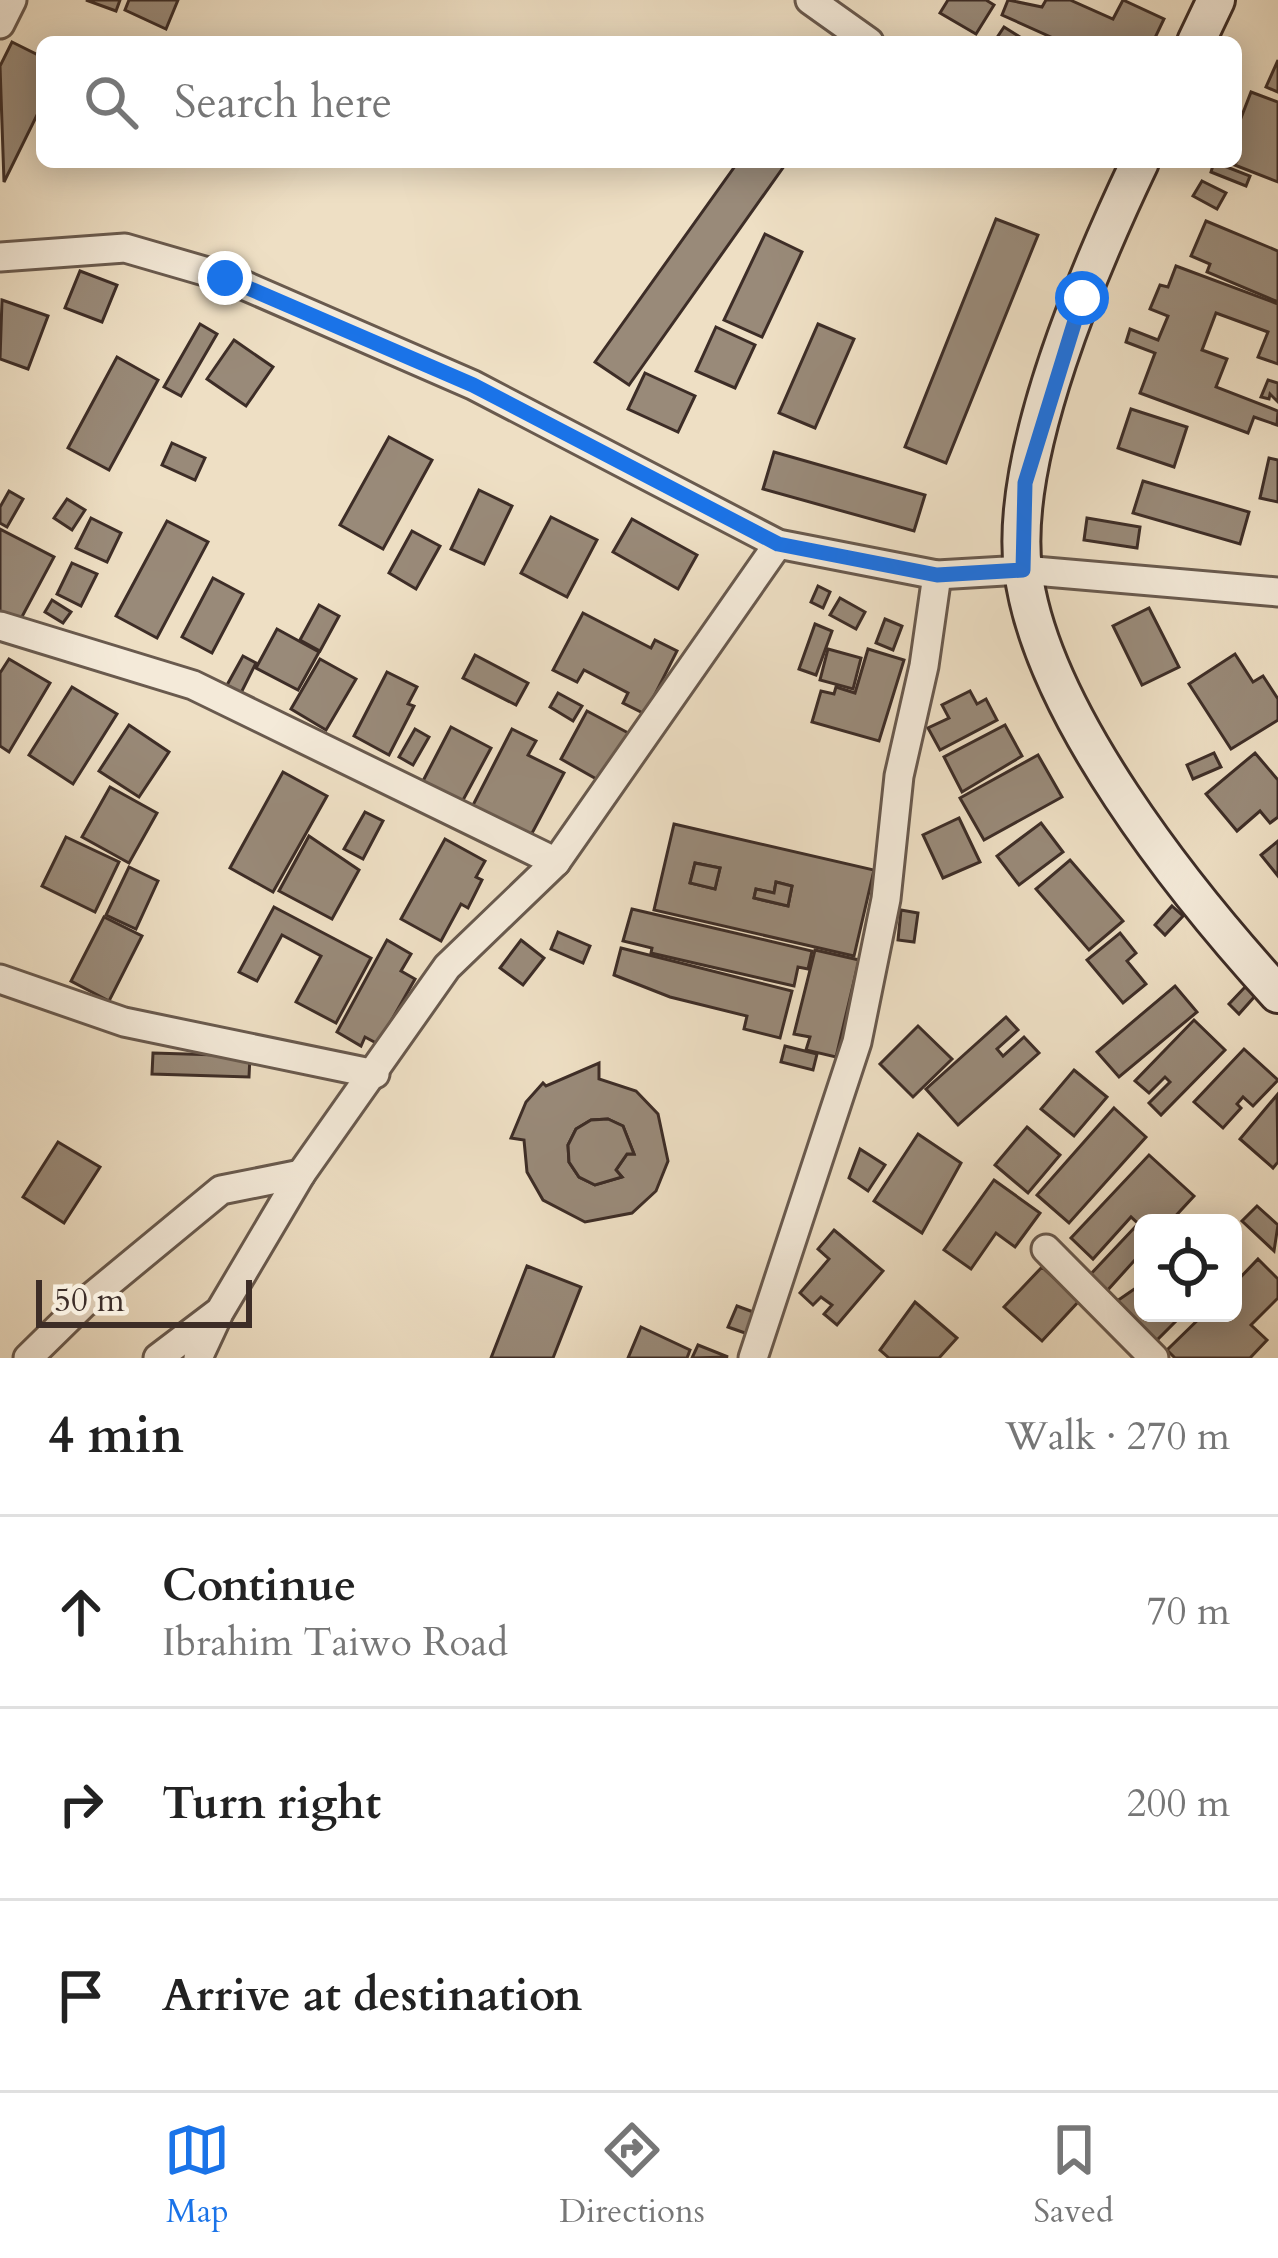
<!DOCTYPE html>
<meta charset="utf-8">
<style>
body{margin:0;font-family:Cardo,serif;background:#f2f2f2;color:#222}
.controls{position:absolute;right:36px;bottom:36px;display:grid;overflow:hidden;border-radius:18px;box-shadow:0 6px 30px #0003}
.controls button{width:108px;height:108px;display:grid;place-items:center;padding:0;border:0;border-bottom:3px solid #e0e0e0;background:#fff;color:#222;font:60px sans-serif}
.scale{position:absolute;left:36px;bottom:30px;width:216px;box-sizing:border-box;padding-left:12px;border:6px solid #3d2d27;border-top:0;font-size:33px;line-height:42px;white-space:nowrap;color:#3d2d27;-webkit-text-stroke:9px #f4ead9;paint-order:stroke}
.stop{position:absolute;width:36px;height:36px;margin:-27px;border:9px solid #1a73e8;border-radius:50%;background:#fff}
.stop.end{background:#1a73e8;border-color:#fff;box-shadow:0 3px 12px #0008}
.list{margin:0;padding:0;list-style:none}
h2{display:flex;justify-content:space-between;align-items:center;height:156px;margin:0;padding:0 48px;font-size:51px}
h2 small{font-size:39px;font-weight:400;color:#767676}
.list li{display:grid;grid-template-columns:78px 1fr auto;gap:36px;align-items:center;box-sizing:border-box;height:192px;padding:0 48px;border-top:3px solid #e0e0e0}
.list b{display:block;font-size:45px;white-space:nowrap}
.list p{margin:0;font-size:39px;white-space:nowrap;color:#767676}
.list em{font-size:39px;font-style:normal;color:#767676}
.icon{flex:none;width:66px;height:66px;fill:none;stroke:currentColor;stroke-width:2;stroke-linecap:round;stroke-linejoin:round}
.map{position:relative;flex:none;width:1278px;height:1358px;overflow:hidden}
.search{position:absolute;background:#fff;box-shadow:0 6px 30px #0003;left:36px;right:36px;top:36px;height:132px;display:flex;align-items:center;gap:30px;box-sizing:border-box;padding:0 42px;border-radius:18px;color:#767676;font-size:45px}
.sheet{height:732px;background:#fff}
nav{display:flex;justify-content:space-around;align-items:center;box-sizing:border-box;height:168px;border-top:3px solid #e0e0e0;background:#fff;font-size:33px;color:#767676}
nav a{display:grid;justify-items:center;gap:6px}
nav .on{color:#1a73e8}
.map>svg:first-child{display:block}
</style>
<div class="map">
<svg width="1278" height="1358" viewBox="0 0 1278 1358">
<rect width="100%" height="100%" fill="#eedfc4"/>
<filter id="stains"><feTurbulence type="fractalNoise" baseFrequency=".00167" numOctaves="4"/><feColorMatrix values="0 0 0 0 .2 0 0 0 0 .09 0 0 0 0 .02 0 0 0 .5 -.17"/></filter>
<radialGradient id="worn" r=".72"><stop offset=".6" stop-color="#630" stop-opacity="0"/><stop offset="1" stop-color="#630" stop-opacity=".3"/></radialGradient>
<g fill="#998a79" stroke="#3d2d27" stroke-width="3" fill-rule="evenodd">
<polygon points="86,0 120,0 116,11"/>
<polygon points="129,0 178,0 166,29 125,10"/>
<polygon points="948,0 986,0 994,5 976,34 940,13"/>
<polygon points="1008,0 1042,7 1046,0 1070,0 1113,19 1123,0 1164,19 1153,42 1062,42 1002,15"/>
<polygon points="1004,27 1028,42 994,42"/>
<polygon points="12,42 42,57 42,105 4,182 0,66"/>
<polygon points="1278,60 1278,92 1266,87"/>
<polygon points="1251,92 1278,102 1278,182 1227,162 1236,162 1236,131"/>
<polygon points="738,162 787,162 629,385 595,362"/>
<polygon points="1214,162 1250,176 1246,186 1211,172"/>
<polygon points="1202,181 1226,193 1217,209 1193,196"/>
<polygon points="996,219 1038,235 946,463 905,447"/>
<polygon points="1206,221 1278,251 1278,302 1207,272 1210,264 1191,256"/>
<polygon points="765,234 802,252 762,337 724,320"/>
<polygon points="1176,266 1278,304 1278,364 1258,357 1268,332 1216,313 1202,350 1227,359 1216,387 1278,411 1277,425 1254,417 1248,433 1140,393 1155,353 1126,342 1130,329 1158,340 1168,316 1150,309 1160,285 1168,287"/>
<polygon points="80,271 117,285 102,322 65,308"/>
<polygon points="2,300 48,316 28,369 0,359"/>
<polygon points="200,324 217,334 181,396 164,387"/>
<polygon points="818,324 854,339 815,428 779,413"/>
<polygon points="716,327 755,345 735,388 696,371"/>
<polygon points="234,340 273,367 246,406 207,379"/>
<polygon points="117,357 158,380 109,470 68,448"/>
<polygon points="645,373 695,396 678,432 628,409"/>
<polygon points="1268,380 1278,383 1278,402 1270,394 1269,399 1261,397"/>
<polygon points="1131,409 1187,427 1174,467 1118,448"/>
<polygon points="389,437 432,460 383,549 340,525"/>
<polygon points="172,443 205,458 195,480 162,465"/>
<polygon points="774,452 925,495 914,531 763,489"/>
<polygon points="1269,458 1278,460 1278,502 1260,498"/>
<polygon points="1143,481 1249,512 1240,544 1133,513"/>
<polygon points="479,490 512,506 484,564 451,549"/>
<polygon points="9,491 23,499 7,527 0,523 0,507"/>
<polygon points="67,499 85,510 72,530 54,518"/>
<polygon points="551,517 597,540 567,597 521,573"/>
<polygon points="91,518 121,533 107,562 76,548"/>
<polygon points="1087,518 1140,527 1137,548 1084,540"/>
<polygon points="632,519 697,555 678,589 613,552"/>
<polygon points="167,521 208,542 157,638 116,616"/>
<polygon points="0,529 54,557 17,626 0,617"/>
<polygon points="412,531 440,546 416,589 389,573"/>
<polygon points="72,563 97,574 81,606 57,594"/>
<polygon points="213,578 243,594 212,653 182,637"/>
<polygon points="818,586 830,592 823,608 811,602"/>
<polygon points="840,598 865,612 856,629 830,615"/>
<polygon points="52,600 71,612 63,623 45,612"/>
<polygon points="319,605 339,616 320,651 300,640"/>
<polygon points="1149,608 1179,667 1142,685 1113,626"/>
<polygon points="583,613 651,648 655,640 677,651 645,714 623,703 628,693 584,670 577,682 553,670"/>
<polygon points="885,619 902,626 893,650 876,643"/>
<polygon points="815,624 832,631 816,675 799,669"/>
<polygon points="277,629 319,652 298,690 256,668"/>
<polygon points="828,649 861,658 853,689 820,680"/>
<polygon points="868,649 904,660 879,741 812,722 821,691 834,694 836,687 855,693"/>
<polygon points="1235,654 1253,682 1263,676 1278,699 1278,720 1231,749 1189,684"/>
<polygon points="475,655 528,683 516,705 463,678"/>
<polygon points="243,656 256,663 241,693 227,685"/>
<polygon points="9,659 50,683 9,752 0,746 0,673"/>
<polygon points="320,659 356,679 326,730 291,709"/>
<polygon points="387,672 417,687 408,704 414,706 389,755 354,736"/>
<polygon points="72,687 117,714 73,784 29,755"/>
<polygon points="970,691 977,704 986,699 997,720 940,750 928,728 949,718 942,705"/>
<polygon points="558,693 582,706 573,721 550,707"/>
<polygon points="587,711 634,736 607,785 561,759"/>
<polygon points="129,725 169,752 139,797 99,771"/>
<polygon points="1005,725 1022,756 962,792 944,757"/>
<polygon points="451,727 491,748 462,802 423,781"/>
<polygon points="415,729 429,737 413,765 399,757"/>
<polygon points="512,729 536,741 528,755 564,773 530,837 472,807"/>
<polygon points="1214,753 1221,767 1193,779 1187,765"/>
<polygon points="1255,753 1278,780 1278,817 1270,823 1260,811 1237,831 1206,794"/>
<polygon points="1038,755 1062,797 984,840 960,798"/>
<polygon points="283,772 327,796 273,892 230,868"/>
<polygon points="110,787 157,813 129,863 82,837"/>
<polygon points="365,812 383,821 363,859 344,849"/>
<polygon points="959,818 980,862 943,878 923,835"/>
<polygon points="1041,823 1063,852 1019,885 997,856"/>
<path d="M 674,824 L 874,870 L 854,956 L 654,910 ZM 695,863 L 720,868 L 715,889 L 690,883 ZM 776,882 L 792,886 L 788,906 L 754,898 L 756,889 L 774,893 Z"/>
<polygon points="309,836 359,870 332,919 279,891"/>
<polygon points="66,837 119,862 95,912 42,886"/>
<polygon points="445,839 485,861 476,877 482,880 468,908 461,904 441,941 401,919"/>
<polygon points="1278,841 1278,876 1261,855"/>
<polygon points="1070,860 1123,921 1089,950 1036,889"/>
<polygon points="695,863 720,868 715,889 690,883"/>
<polygon points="129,867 158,881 136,929 106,915"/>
<polygon points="776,882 792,886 788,906 754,898 756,889 774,893"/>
<polygon points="1172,906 1183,916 1165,935 1155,925"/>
<polygon points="274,907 371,958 336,1023 296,1002 321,956 282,935 257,981 239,972"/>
<polygon points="632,909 812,951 808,969 798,967 794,986 651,953 652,948 623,941"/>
<polygon points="901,910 918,913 914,942 898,940"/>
<polygon points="104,917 142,936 109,1001 71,981"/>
<polygon points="558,932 590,946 583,963 551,949"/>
<polygon points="1120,933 1136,953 1127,961 1146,984 1123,1003 1087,960"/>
<polygon points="387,940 411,954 401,971 415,979 378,1044 365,1037 361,1046 337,1032"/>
<polygon points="521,940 544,958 523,985 500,968"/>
<polygon points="621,948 792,991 780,1038 744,1029 747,1016 670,997 614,975"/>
<polygon points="815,950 859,960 836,1057 806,1050 810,1037 794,1034"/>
<polygon points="1175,986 1197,1012 1119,1077 1097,1052"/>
<polygon points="1245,987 1255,996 1239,1014 1229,1004"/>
<polygon points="1006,1017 1018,1030 997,1049 1003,1056 1024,1037 1039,1053 958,1125 926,1089"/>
<polygon points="1194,1020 1225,1050 1161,1115 1149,1103 1170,1082 1165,1077 1149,1093 1135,1081"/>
<polygon points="918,1026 952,1059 913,1097 880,1064"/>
<polygon points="785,1046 817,1054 813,1070 781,1062"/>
<polygon points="1244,1049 1278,1080 1253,1106 1243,1097 1237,1104 1241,1108 1223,1128 1194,1102"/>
<polygon points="153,1053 250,1056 249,1077 152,1074"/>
<path d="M 599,1063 L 599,1079 L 636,1091 L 658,1114 L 668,1161 L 656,1191 L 632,1213 L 585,1222 L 543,1200 L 527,1172 L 524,1140 L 511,1138 L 526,1102 L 543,1083 L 546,1086 ZM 608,1119 L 623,1126 L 634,1154 L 627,1154 L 616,1170 L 622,1177 L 595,1185 L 579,1177 L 569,1162 L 568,1145 L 576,1129 L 591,1120 Z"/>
<polygon points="1074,1070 1107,1097 1074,1136 1041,1109"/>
<polygon points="1277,1095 1278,1162 1273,1168 1240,1139"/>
<polygon points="1114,1108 1146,1137 1069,1223 1037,1195"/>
<polygon points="608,1119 623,1126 634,1154 627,1154 616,1170 622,1177 595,1185 579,1177 569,1162 568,1145 576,1129 591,1120"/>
<polygon points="1027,1127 1060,1155 1028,1193 995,1165"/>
<polygon points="918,1134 961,1163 922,1233 874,1201"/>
<polygon points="58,1142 100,1167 64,1223 23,1197"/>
<polygon points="860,1149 885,1165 868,1191 849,1178"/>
<polygon points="1149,1155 1194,1196 1169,1223 1156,1219 1143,1223 1143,1228 1131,1217 1093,1259 1071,1238"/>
<polygon points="994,1180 1040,1213 1015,1247 996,1233 971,1269 944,1250"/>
<polygon points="1257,1206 1278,1225 1274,1251 1242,1221"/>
<polygon points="1136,1226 1143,1232 1143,1251 1105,1293 1088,1277"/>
<polygon points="834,1230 883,1271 837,1325 824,1314 832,1305 821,1297 813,1305 800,1293 829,1259 818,1249"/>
<polygon points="1258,1259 1278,1279 1278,1298 1251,1325 1267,1340 1250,1358 1175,1358 1167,1350 1205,1313 1233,1313 1233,1285"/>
<polygon points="527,1266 581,1287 553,1358 491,1358"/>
<polygon points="1042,1267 1079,1301 1042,1341 1004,1307"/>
<polygon points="1143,1283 1143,1313 1184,1313 1156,1341 1117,1301"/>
<polygon points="915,1302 957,1338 939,1358 889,1358 880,1350"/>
<polygon points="737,1306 756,1313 748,1334 728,1327"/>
<polygon points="641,1327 690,1350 687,1358 628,1358"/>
<polygon points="698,1345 728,1357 692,1358"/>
</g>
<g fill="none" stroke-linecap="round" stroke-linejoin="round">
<defs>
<g id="street">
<polyline points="810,0 869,42"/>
<polyline points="0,24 12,0"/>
<polyline points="0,257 125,248 225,277 473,385 778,544 937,575 1023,570 1278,592"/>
<polyline points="0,626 193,685 556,862"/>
<polyline points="0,979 124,1022 375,1074"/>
<polyline points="1046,1249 1154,1358"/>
<polyline points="28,1358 83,1304 221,1190 301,1174"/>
<polyline points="158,1358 220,1311 301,1174 447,967 556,862 778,544"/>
<polyline points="198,1358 218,1315"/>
<polyline points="753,1358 857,1042 886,899 899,776 924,666 937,575"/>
</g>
<g id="secondary">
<polyline points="1196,42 1216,0"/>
<path d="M 1140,162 C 1090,267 1009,454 1023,570 C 1040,711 1184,891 1278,994"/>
</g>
</defs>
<use href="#street" stroke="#695a4e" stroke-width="33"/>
<use href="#secondary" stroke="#3d2d27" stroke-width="42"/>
<use href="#street" stroke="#f4ead9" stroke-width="27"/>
<use href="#secondary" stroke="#f4ead9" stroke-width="36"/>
</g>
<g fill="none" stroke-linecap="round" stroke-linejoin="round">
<polyline stroke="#1a73e8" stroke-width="15" points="225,278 473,385 778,544 937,575 1023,570 1025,483 1082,298"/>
</g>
<rect width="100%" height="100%" filter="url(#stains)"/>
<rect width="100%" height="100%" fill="url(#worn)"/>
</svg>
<div class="controls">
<button><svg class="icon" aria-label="locate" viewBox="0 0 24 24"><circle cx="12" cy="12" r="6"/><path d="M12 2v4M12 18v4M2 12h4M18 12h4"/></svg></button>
</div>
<div class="scale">50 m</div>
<div class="stop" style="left:1082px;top:298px"></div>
<div class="stop end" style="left:225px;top:278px"></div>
<div class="search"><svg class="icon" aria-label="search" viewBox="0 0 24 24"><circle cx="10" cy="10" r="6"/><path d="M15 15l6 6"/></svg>Search here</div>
</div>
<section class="sheet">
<h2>4 min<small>Walk · 270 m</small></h2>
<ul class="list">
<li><svg class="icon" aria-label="ahead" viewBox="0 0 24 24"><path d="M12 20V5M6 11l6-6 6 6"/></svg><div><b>Continue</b><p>Ibrahim Taiwo Road</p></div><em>70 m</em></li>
<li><svg class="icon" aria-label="right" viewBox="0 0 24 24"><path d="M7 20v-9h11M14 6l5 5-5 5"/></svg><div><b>Turn right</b></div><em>200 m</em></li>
<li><svg class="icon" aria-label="arrive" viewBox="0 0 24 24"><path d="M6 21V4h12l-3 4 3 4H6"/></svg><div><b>Arrive at destination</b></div></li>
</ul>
</section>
<nav>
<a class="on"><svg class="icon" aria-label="map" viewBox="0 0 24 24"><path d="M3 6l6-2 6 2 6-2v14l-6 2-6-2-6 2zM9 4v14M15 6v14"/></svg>Map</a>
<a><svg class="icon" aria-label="directions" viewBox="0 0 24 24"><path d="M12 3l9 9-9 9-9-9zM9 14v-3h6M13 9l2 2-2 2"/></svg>Directions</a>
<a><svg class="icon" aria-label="saved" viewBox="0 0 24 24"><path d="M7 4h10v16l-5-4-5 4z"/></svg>Saved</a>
</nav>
